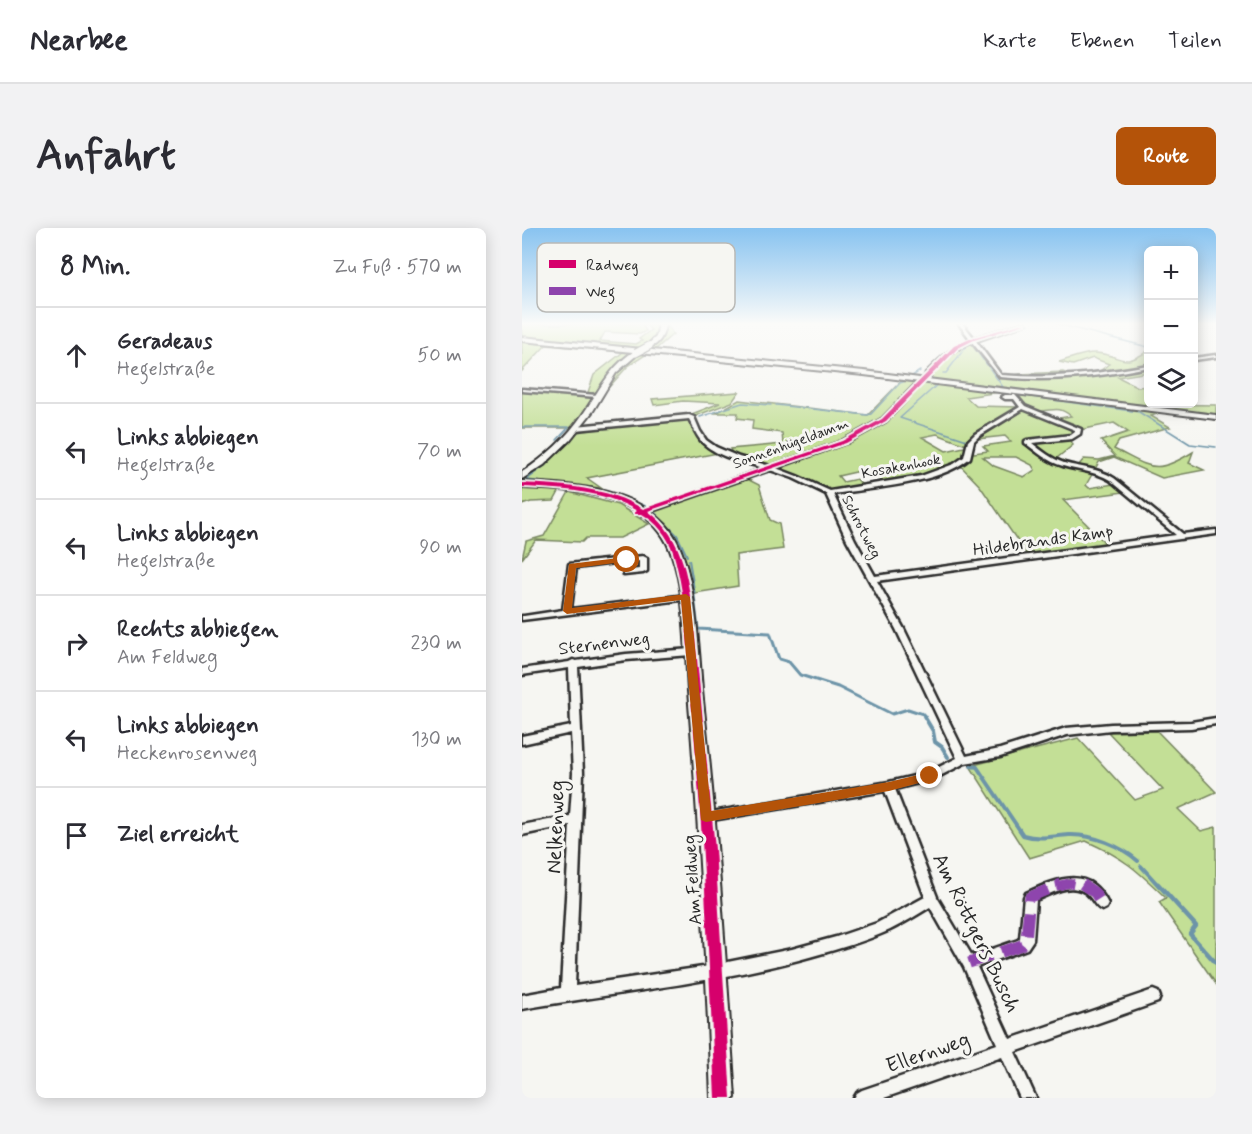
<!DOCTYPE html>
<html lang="de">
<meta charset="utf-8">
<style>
body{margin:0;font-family:Mynerve,sans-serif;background:#f2f2f3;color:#2b2b33}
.controls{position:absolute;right:18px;top:18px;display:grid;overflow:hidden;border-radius:9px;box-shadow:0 3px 15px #0003}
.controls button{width:54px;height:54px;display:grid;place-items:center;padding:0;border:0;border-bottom:2px solid #e1e1e2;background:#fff;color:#2b2b33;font:30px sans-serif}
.stop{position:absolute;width:18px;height:18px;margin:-14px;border:4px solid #b45309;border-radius:50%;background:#fff}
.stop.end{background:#b45309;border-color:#fff;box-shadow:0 2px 6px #0008}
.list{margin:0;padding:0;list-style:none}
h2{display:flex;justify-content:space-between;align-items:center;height:78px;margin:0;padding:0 24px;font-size:26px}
h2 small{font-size:20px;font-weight:400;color:#7c7c81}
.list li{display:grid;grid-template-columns:39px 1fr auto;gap:18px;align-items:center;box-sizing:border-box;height:96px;padding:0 24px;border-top:2px solid #e1e1e2}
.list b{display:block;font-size:22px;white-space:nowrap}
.list p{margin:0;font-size:20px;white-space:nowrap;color:#7c7c81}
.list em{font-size:20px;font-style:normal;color:#7c7c81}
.icon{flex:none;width:33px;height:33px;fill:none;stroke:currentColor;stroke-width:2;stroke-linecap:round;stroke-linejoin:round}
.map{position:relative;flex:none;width:694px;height:870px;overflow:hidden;border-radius:9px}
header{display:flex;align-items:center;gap:36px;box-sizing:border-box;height:84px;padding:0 30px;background:#fff;border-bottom:2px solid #e1e1e2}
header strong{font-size:28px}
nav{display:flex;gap:33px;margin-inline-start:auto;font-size:21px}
.intro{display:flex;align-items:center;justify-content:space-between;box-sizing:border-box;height:144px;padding:0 36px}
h1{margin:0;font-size:42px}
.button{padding:15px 27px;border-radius:9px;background:#b45309;color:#fff;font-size:21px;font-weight:700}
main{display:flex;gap:36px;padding:0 36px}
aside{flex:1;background:#fff;border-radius:9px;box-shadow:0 3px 15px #0003}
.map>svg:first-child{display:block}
</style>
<header>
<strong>Nearbee</strong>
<nav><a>Karte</a><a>Ebenen</a><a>Teilen</a></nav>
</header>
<div class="intro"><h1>Anfahrt</h1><a class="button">Route</a></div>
<main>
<aside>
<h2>8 Min.<small>Zu Fuß · 570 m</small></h2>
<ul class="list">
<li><svg class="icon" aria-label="ahead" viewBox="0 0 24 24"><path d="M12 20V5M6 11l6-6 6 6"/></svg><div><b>Geradeaus</b><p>Hegelstraße</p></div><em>50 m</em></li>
<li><svg class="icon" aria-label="left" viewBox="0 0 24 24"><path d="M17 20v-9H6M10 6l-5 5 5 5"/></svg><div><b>Links abbiegen</b><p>Hegelstraße</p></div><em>70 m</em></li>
<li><svg class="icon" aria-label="left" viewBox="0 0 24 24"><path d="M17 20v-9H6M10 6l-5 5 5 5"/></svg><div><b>Links abbiegen</b><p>Hegelstraße</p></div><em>90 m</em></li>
<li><svg class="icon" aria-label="right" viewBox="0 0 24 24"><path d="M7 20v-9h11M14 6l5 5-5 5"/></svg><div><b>Rechts abbiegen</b><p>Am Feldweg</p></div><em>230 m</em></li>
<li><svg class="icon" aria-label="left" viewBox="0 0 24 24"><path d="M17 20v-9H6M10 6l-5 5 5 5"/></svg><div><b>Links abbiegen</b><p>Heckenrosenweg</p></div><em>130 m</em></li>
<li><svg class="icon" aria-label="arrive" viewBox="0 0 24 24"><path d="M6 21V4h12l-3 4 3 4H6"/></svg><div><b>Ziel erreicht</b></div></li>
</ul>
</aside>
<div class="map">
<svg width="694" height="870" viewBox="0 0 694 870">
<rect width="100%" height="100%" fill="#f6f6f2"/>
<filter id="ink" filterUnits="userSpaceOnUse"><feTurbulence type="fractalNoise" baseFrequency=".0167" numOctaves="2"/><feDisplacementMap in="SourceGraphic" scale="12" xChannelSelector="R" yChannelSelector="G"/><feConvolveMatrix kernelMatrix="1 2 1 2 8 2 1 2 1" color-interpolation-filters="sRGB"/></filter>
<g filter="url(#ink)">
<g fill="#c3df96" stroke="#778560" stroke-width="1.5" fill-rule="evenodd">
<polygon points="0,96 125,96 121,98 124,103 118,106 83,104 78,113 114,116 120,113 117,111 129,102 125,98 126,97 146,98 151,106 134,121 0,109"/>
<polygon points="0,112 128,124 106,138 87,159 65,167 72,147 101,124 24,117 0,143"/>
<path d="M 448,115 L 477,151 L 497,146 L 541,144 L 553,149 L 571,148 L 587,136 L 571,130 L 551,137 L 537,134 C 548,131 563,124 574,125 C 601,127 598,141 626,123 L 626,144 L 596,149 L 616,159 L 626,158 L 626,176 L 694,177 L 694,187 L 407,151 L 430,125 Z"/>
<polygon points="381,151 396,153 360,189 335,206 318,214 249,238 207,226 210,225 208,221 261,216 260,205 230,201 231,192 215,190 216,185 194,185 217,172 346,187"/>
<path d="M 403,154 L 478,164 L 444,169 L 454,178 L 497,179 C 482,190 451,198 444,217 L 415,206 L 400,209 L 424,223 L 442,219 L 452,225 L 466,223 L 461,218 L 489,214 L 483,208 L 455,211 L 504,181 L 555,197 L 537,190 L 549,188 C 537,178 533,182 519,183 C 515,183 508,180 504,178 L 497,167 L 638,185 L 629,188 L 648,199 L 597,213 L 592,221 C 629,239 632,248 671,224 L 667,235 L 682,242 L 640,250 L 592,229 L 577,234 L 564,257 L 567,260 L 592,256 L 602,264 L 541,272 L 585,317 L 506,328 L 458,258 L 436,235 L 397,249 L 360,254 L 347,241 L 316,248 L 321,254 L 335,251 L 340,257 L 308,263 L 254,239 C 290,227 331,216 363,194 C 378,184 390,167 403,154 ZM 592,195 L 606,204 L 579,213 L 593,228 L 577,232 L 562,231 L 555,239 L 535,230 L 551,217 L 547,208 L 553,203 ZM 461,229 L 494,229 L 510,237 L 513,242 L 502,249 L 472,238 Z"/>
<polygon points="0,163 63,169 70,170 62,185 49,200 0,200"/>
<polygon points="217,164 210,174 171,189 167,187 198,175 161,173 132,177 130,171"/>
<path d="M 164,190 L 168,191 C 171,207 182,218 196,225 L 65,250 L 79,260 L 0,252 L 25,234 L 54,204 Z"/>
<path d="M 223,250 L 237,257 L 248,292 L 257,296 L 261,321 L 214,327 L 216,358 L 167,366 C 160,326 158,313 128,284 Z"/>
<polygon points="0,260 38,262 32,273 9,274 0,277"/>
<polygon points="47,264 96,277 127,296 98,310 64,310 60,314 14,312 0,331 4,313 22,308"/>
<path d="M 635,503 L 694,564 L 656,581 L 679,603 L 694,599 L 694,756 L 637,674 L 644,670 C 614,641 602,630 564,613 L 507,630 L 448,538 L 556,510 L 613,572 L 641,562 L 586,504 Z"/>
</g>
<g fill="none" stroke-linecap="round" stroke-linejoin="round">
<g stroke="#6d94a8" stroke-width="1.5">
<polyline points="535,96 626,119"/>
<polyline points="469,108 507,96"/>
<polyline points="450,116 461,132"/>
<polyline points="463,134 481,159"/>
<polyline points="421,145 424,145 446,116"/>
<polyline points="390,148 398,143"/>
<polyline points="254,177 345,187 349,186 378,155 384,153"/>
<polyline points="178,189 220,175 249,177"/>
<polyline points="0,199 47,199 35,212"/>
<polyline points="445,212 378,190 416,156 617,184 668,216 694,219"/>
<polyline points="9,248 24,237"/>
</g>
<g stroke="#6d94a8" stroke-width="2">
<polyline points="11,247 4,252 40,257"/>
<polyline points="68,260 123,278"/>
<polyline points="132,284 155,307 165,328"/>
<polyline points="167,332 171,355"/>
</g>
<g stroke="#6d94a8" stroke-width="3">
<polyline points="170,353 172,364"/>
<polyline points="172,368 176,401 248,405 257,431 267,434 278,447 316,459 370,486 386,481 401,486 403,489"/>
</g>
<g stroke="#6d94a8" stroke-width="4">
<polyline points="402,488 411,503 413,514 420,519 426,529"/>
<path d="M 449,538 L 455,539 L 501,607 C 517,612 531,608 547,607 C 570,606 599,618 616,633"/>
<polyline points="619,638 637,658"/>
</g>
<polyline stroke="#6d94a8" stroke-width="4.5" points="636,656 674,698 668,706 694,735"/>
<defs>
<g id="street">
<path d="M 437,96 L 441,96 L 452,110 L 498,96 L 503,96 L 454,113 L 479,147 C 529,151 577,146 626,137 L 626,139 C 577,149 528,154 478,149 L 450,114 C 432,120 421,134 408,147 L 404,147 L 404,145 C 418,131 430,118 449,112 Z"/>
<polygon points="694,127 694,129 672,132 672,130"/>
<path d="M 394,156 L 398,157 L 364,193 L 324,215 L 254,240 L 275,248 L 308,263 L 399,248 L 432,236 L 442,229 L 446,213 L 453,206 L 498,179 L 492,171 L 483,171 L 480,169 L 483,167 L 493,167 L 503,178 L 559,201 L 558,206 L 550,211 L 510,215 C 520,223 530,231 542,235 C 559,240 577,240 592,250 L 661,306 L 694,302 L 694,306 L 355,353 L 382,401 L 444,528 L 478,521 L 544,500 L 589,496 L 669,494 L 694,490 L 694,496 L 669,500 L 589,502 L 545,507 L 478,529 L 443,535 L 412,551 L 373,561 L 415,669 L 450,728 L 496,712 L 498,710 L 502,669 L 504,665 C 535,651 567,636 586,676 L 584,680 L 580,682 C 573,679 572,673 567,668 C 552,652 530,665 514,672 L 511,712 L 505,721 L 455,739 L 488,811 L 631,762 L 636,764 L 638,769 L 636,774 L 493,824 L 514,870 L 498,870 L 480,829 L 362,870 L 332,870 L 335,865 L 340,862 L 475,816 L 442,739 L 408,679 C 395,687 382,695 368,702 C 344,713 317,721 291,728 C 196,755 97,764 0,781 L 0,767 L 39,760 L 48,597 L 0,607 L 0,597 L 48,588 L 51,545 L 49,505 L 0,516 L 0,508 L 49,498 L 47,440 L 0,447 L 0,441 L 47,434 L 51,432 L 54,433 L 104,426 L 169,421 L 173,424 L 169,427 L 104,432 L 56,439 L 61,545 L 53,758 L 181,739 L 270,721 L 314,709 L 355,695 L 403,669 L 363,563 L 184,593 L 180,592 L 178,589 L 180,586 L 184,585 L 367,554 L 405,545 L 435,530 L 374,401 L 325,312 L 304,266 L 271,250 L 248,242 L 124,285 L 120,285 L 120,283 L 242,240 C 222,234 197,230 181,215 C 174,208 171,198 167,191 L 54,202 L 51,200 L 54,198 L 167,187 L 172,189 L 178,203 L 184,212 L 194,219 L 217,229 L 248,238 L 320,213 L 360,191 ZM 501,181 L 553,202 L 553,204 L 549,207 L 505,212 L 503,213 L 503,215 C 515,224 526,234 541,238 C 557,243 573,243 588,252 L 654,307 L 353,348 L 333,312 L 311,266 C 350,260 418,256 448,230 L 452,213 L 457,208 Z"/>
<polygon points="0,161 75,167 77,168 75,169 0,163"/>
<path d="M 121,328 L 125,330 L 125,343 L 121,345 L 102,347 L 101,334 L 54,340 L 49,381 L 164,367 L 167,367 L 168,369 L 167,371 L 0,392 L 0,388 L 2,388 L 41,382 L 47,336 ZM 117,333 L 117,341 L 109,342 L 109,334 Z"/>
</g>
<g id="secondary">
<path d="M 137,96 L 143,96 C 142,107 137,119 125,119 L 125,117 L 134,109 Z"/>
<path d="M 0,109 L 342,143 L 694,187 L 694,191 L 342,147 L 117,125 L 94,145 L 71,183 L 48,212 L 22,237 L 0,251 L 0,244 C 24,229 45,209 61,186 C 77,163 87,140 111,124 L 0,113 Z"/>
<path d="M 0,254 C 49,256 108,259 144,297 C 176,332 176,426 181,472 C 196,605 204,737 213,870 L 189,870 C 184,734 177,598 166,463 C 163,421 164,337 138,304 C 107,263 46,262 0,260 Z"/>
</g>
</defs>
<use href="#street" stroke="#2b2b2b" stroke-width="5"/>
<use href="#secondary" stroke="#2b2b2b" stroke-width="4"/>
<use href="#street" fill="#f6f6f2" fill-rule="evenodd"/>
<use href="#secondary" fill="#f6f6f2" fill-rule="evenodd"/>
<defs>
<polyline id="street-bridge" points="396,157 406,146"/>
<polyline id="secondary-bridge" points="114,125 127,118"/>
</defs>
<use href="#street-bridge" stroke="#2b2b2b" stroke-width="7" stroke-linecap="butt"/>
<use href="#secondary-bridge" stroke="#2b2b2b" stroke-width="9" stroke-linecap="butt"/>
<use href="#street-bridge" stroke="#f6f6f2" stroke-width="4.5"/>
<use href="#secondary-bridge" stroke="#f6f6f2" stroke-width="7"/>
<polyline stroke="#8e44ad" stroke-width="9" stroke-dasharray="18 9" stroke-linecap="butt" points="534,658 548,655 564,658"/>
<g stroke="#8e44ad" stroke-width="11" stroke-dasharray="23 11" stroke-linecap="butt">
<polyline points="560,656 573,665 580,676"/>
<polyline points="447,735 500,717 504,712 508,669 539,656"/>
</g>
<defs>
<path id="cycleway" d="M 498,96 L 503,96 L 452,112 L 436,120 L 364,193 L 324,215 L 126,283 C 163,309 167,357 172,399 L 193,621 L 209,870 L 193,870 C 187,741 182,611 170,482 C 166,430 166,375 151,324 C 146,308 134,294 120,286 L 113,286 L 112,285 L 115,283 C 81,262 39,261 0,259 L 0,255 C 41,257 85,259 121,281 L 320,213 L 360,191 L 432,118 L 450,110 Z"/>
</defs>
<use href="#cycleway" stroke="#f6f6f2" stroke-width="4"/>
<use href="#cycleway" fill="#d6006c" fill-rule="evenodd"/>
</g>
</g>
<linearGradient id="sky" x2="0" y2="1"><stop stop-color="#88c3f0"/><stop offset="0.44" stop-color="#fbfbf9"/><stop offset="1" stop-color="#fbfbf9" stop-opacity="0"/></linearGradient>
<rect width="694" height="218" fill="url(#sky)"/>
<polygon fill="#b45309" points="105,329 109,332 108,333 54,340 50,380 164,366 168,369 189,583 367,554 408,544 414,548 412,551 367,563 184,594 179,592 159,372 45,386 41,383 47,336"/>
<g text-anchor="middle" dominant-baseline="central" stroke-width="6" stroke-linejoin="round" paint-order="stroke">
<g font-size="15" fill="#2b2b2b" stroke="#f6f6f2">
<text transform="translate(269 216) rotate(-20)">Sonnenhügeldamm</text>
<text transform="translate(379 239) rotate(-11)">Kosakenhook</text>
<text transform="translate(339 299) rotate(63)">Schrotweg</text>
</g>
<g font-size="18" fill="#2b2b2b" stroke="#f6f6f2">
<text transform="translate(521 313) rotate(-8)">Hildebrands Kamp</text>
<text transform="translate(82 416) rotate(-7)">Sternenweg</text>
<text transform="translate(171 652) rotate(-94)">Am Feldweg</text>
</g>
<g font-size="21" fill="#2b2b2b" stroke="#f6f6f2">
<text transform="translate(34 599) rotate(-88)">Nelkenweg</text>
<text transform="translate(454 705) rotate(64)">Am Röttgers Busch</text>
<text transform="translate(406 825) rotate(-19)">Ellernweg</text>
</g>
</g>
<rect x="15" y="15" width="198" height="69" rx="9" fill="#f6f6f2" stroke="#b9b9b6" stroke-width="1.5"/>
<rect x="27" y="32" width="27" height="8" fill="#d6006c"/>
<rect x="27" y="59" width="27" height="8" fill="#8e44ad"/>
<g font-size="16" fill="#2b2b2b">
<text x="64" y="42">Radweg</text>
<text x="64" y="69">Weg</text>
</g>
</svg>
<div class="controls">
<button>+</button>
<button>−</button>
<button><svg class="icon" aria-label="layers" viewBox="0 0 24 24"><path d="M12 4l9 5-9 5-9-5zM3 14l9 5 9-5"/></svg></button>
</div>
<div class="stop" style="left:105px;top:332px"></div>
<div class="stop end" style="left:408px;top:548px"></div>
</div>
</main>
